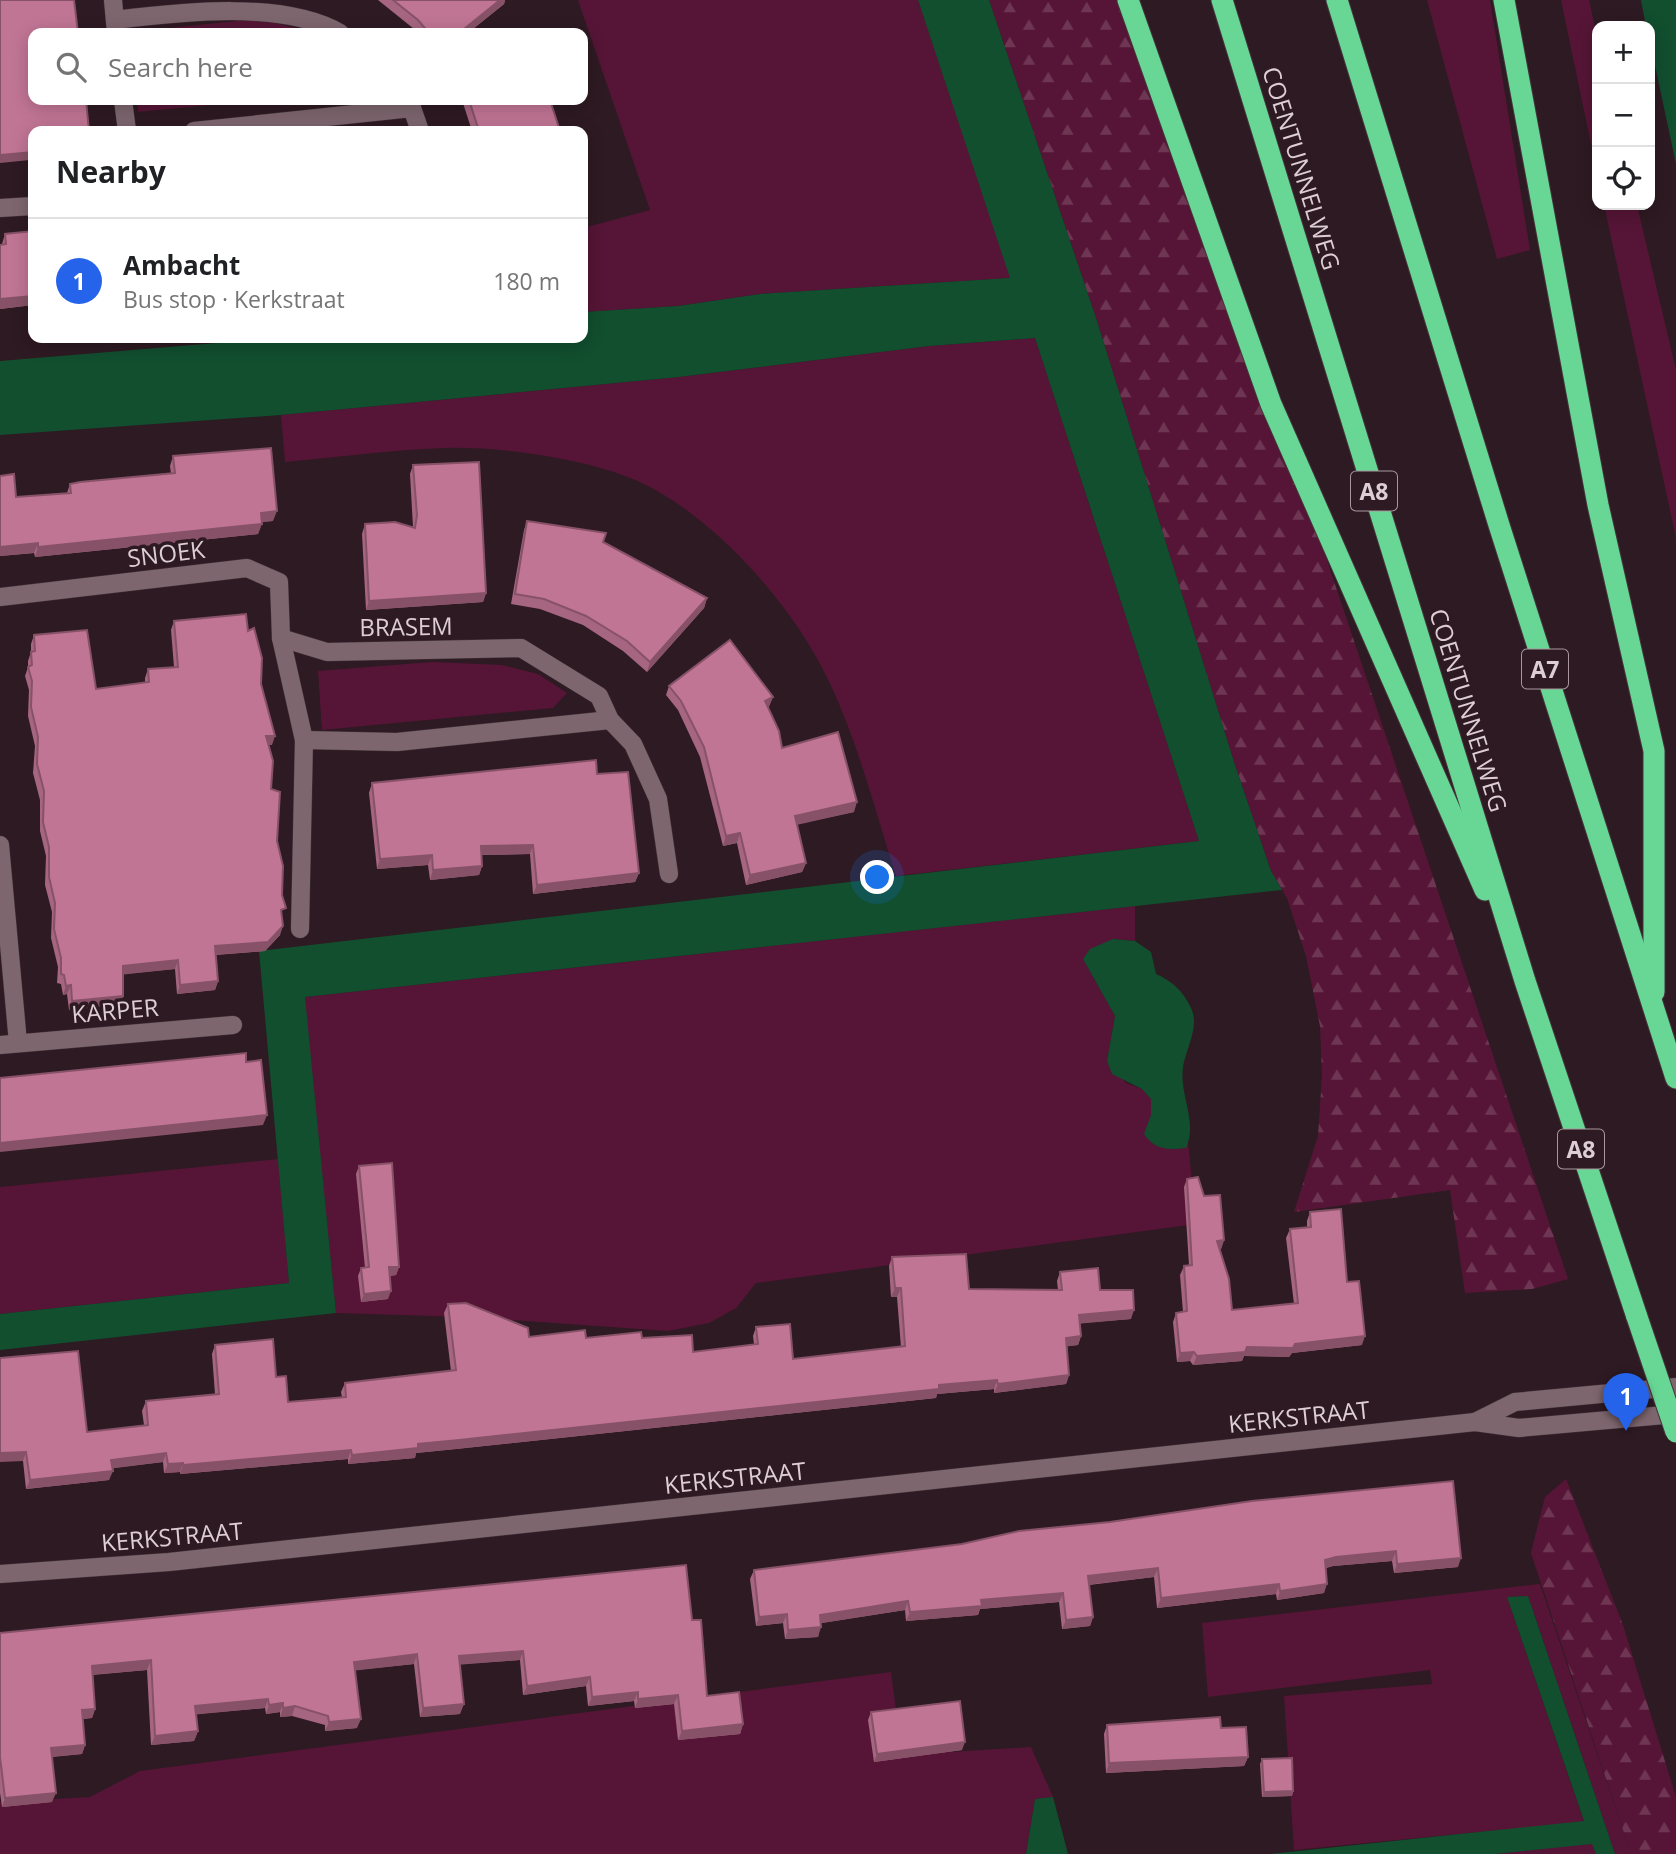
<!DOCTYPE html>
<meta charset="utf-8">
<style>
body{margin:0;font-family:"Open Sans",sans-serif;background:#f6f6f6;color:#202124}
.controls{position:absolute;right:21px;top:21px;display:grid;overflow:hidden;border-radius:14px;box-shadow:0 4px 18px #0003}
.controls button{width:63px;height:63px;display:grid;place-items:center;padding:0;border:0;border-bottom:2px solid #e0e0e0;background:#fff;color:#202124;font:35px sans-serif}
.you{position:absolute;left:878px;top:878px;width:24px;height:24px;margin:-18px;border:5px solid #fff;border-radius:50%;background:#1a73e8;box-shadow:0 0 0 10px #1a73e833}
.badge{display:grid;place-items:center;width:46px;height:46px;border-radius:50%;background:#2563eb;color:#fff;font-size:23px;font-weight:700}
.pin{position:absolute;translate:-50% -58px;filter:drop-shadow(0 2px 4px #0008)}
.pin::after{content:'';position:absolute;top:37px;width:24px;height:21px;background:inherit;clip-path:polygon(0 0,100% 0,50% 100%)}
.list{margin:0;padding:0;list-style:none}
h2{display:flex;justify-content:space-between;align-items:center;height:91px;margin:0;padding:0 28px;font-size:30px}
h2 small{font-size:23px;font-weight:400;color:#757577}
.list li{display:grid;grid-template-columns:46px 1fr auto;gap:21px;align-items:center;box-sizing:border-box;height:126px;padding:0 28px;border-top:2px solid #e0e0e0}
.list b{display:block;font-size:26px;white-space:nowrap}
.list p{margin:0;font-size:23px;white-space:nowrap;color:#757577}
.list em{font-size:23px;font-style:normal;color:#757577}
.icon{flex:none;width:38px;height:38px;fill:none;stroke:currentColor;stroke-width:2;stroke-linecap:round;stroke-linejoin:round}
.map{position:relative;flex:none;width:1676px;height:1854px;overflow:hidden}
.search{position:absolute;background:#fff;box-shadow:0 4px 18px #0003;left:28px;top:28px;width:560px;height:77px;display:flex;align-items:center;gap:18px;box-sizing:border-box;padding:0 24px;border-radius:14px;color:#757577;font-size:26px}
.panel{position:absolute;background:#fff;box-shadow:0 4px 18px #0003;left:28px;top:126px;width:560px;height:217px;border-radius:14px}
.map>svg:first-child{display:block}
</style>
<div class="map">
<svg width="1676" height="1854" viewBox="0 0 1676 1854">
<defs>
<pattern id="forest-firs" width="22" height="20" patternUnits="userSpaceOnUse" patternTransform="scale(1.75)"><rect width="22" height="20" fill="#561536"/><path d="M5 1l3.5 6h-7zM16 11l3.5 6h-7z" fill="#6e3652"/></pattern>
</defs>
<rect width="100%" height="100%" fill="#2e1a22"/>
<g fill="#561536">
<polygon points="578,0 918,0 1011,278 760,294 678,306 583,312 583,228 650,210"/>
<polygon points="1427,0 1490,0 1530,250 1497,259"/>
<polygon points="1561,0 1589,0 1597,37 1597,173"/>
<polygon points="257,19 318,33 131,32"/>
<polygon points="137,100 259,100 138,112"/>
<polygon points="1604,205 1637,205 1676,370 1676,538"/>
<path d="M 1035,338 L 1199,841 L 896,876 C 873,805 855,728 819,662 C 783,595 711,516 642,483 C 591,459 500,446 444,448 C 391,450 338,457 285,462 L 281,415 L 679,377 L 929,346 Z"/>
<polygon points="432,662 502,665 538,674 567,693 553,708 322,730 318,671"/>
<polygon points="1135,906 1135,941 1113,939 1083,959 1115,1016 1107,1061 1126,1083 1142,1089 1151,1099 1151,1115 1185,1148 1188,1141 1196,1224 756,1283 736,1308 709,1323 668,1331 467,1317 336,1313 304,997"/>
<polygon points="278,1159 289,1283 0,1314 0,1187"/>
<polygon points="1540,1584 1631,1854 1615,1854 1528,1596 1507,1597 1584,1822 1294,1850 1284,1696 1432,1684 1430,1670 1208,1697 1202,1623"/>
<polygon points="891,1672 902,1755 1031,1747 1053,1797 1035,1799 1026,1854 0,1854 0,1802 90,1797 140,1771"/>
<polygon points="1592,1843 1596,1854 1495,1854"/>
</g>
<g fill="url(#forest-firs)">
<polygon points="989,0 1139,0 1568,1279 1532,1289 1465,1293 1450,1190 1294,1212 1318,1136 1322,1075 1320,1026 1306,956 1287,898 1271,871 1235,765 1097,321"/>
<polygon points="1566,1479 1623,1625 1676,1797 1676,1854 1631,1854 1531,1553 1545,1497"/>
</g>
<g fill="#114f2f">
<polygon points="918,0 989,0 1097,321 1235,765 1271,871 1282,890 305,997 336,1313 0,1350 0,1314 289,1283 259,951 1199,841 1035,338 929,346 679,377 281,415 0,435 0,361 278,338 583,338 583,312 678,306 760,294 1010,278"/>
<polygon points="1641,0 1676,0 1676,164 1650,42 1650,26 1646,26"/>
<path d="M 1113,939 L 1135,941 L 1151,952 L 1156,974 C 1172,981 1183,991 1191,1008 C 1200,1027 1186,1048 1183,1067 C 1179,1095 1198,1121 1186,1148 C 1167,1150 1155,1150 1144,1134 L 1151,1115 L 1151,1099 L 1142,1089 L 1112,1074 L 1107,1061 L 1115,1016 L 1083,959 L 1090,949 Z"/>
<polygon points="1528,1596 1615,1854 1596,1854 1592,1844 1495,1854 1270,1854 1584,1821 1507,1597"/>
<polygon points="1053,1797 1068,1854 1026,1854 1035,1799"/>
</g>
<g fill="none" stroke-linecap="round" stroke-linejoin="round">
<defs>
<g id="minor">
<polyline points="113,0 116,33"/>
<path d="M 115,20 C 182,12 283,0 340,33"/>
<polyline points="123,100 127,131"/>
<polyline points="406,100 412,108 420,131"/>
<polyline points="194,131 412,108"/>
<polyline points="0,208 33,206"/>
<polyline points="0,597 247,568 279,582 281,638 304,740 300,929"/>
<polyline points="281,638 327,652 521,648 599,696 610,720 633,744 658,799 669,874"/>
<polyline points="304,740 397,742 610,720"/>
<polyline points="0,845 18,1043"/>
<polyline points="0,1045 233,1025"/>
<polyline points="1475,1422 1515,1402 1676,1387"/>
<polyline points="0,1574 169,1562 1475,1422 1519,1428 1676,1414"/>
</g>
<g id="highway">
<polyline points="1128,0 1271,404 1485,890"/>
<polyline points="1222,0 1525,981 1637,1317"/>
<polyline points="1337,0 1499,525 1676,1078"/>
<polyline points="1504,0 1598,505 1654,751 1654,992"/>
</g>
</defs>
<use href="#minor" stroke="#45353c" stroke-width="19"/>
<use href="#highway" stroke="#45353c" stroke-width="23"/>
<use href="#minor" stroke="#7e666f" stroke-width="18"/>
<use href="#highway" stroke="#68d796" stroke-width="21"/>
<defs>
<polyline id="highway-bridge" points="1637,1317 1676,1432"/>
</defs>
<use href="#highway-bridge" stroke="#45353c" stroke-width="23" stroke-linecap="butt"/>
<use href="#highway-bridge" stroke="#68d796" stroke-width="21"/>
</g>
<g fill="#a66580">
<polygon points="378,0 505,0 504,4 468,33 418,33 414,29"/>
<polygon points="462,100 550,100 560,131 472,131"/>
<polygon points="33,131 33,166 30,166 30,160"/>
<polygon points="33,231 33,305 0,309 2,244 5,234"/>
<polygon points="173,456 273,521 262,522 258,534 35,557 34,553 0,556 0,476 16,497 67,493 70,484 171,474 170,466"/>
<polygon points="413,465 486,593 483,602 366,610 362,534 365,524 413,527 410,474"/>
<polygon points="527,521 603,542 707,598 704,608 647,672 623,651 583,625 540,609 511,604 524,530"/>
<polygon points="174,621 248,631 261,684 272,745 269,745 271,789 282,895 282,917 280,935 265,951 216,955 218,981 215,990 177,994 175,969 123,974 123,996 120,1005 69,1010 67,994 63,995 61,984 57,983 58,967 51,938 52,912 45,885 46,856 40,831 40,800 33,773 35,746 28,716 29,690 25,676 28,667 28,661 31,652 31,644 34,635 96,689 145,682 145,678 148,669 174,667 171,630"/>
<polygon points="669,686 773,697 768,707 782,748 854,812 797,824 806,863 802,872 746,885 737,843 723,846 700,757 678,710 666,695"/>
<polygon points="597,774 639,873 635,882 533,894 530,854 482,855 482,866 479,875 430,880 428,865 377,869 369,793 372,783"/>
<polygon points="359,1166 399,1267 396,1275 390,1276 388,1299 361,1302 358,1276 361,1268 365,1268 356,1174"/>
<polygon points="1187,1179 1204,1196 1224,1240 1221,1249 1220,1249 1232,1310 1294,1304 1286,1238 1290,1229 1307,1227 1307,1221 1310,1212 1347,1282 1362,1345 1292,1353 1289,1357 1244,1356 1242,1361 1193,1365 1190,1361 1177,1362 1173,1322 1176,1313 1183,1312 1180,1275 1184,1266 1189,1265 1184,1187"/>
<polygon points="892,1257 969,1289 1058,1290 1057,1281 1060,1272 1100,1290 1131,1319 1080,1323 1081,1336 1078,1345 1067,1346 1069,1375 1066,1384 994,1393 994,1389 937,1394 936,1398 456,1449 416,1453 415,1458 348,1464 348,1459 180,1474 180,1472 164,1473 163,1462 112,1468 109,1480 26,1489 23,1461 0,1358 87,1432 144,1425 142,1411 146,1401 215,1394 212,1354 215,1345 276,1377 288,1402 342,1397 341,1392 345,1383 451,1371 444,1313 448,1304 529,1337 642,1338 693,1352 754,1344 753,1336 756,1327 793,1359 901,1347 897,1297 891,1297 889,1266"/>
<polygon points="1252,1501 1458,1567 1394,1573 1392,1561 1333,1566 1326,1568 1324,1593 1277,1600 1276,1594 1157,1608 1154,1577 1089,1585 1093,1617 1090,1626 1062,1629 1059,1602 980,1609 978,1615 906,1621 905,1610 821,1623 818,1637 785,1639 783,1623 756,1626 750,1579 754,1570 962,1544"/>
<polygon points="692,1620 707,1696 743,1724 740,1734 678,1740 674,1704 635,1708 634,1701 588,1706 586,1686 523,1695 520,1660 460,1664 460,1714 420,1717 414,1664 355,1670 357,1728 325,1731 325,1725 292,1716 280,1717 280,1712 266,1714 265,1708 196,1714 198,1731 194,1741 151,1745 147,1670 92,1675 95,1709 92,1718 83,1719 85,1745 82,1754 52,1757 52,1802 2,1807 0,1793 0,1633"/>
<polygon points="871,1712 962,1750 874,1762 868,1720"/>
<polygon points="1107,1725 1221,1728 1248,1757 1244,1766 1106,1773 1104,1734"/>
<polygon points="1262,1759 1293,1791 1292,1796 1262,1797 1260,1764"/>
</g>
<g fill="#875268">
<polygon points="500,0 505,0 504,4 468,33 459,33"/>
<polygon points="33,152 30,160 0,163 0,155"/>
<polygon points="33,296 33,305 0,309 0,299"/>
<polygon points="277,511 273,521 257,522 261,513"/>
<polygon points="262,524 258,534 35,557 38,547"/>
<polygon points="38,543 34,553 0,556 0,547"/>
<polygon points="486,593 483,602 366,610 369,601"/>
<polygon points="707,598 704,608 647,672 650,662"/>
<polygon points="773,697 769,707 762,710 765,701"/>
<polygon points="266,736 275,736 272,745 263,745"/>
<polygon points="857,802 854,812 792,826 795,816"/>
<polygon points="740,833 737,843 723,846 726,836"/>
<polygon points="533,845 530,854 477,855 481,846"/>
<polygon points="432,855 428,865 377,869 380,859"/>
<polygon points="806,863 802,872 746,885 750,875"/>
<polygon points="482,866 479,875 430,880 433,870"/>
<polygon points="639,873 635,882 533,894 537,885"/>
<polygon points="283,926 280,935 265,951 211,955 215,946"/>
<polygon points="178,960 175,969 119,975 123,966"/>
<polygon points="218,981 215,990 177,994 180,985"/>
<polygon points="71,985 67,994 63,995 66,986"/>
<polygon points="123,996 120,1005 69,1010 72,1001"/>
<polygon points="267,1115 263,1125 0,1152 0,1143"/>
<polygon points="1224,1240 1221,1249 1214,1250 1217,1241"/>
<polygon points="389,1267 399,1267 396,1275 386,1276"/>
<polygon points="895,1288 901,1288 897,1297 891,1297"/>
<polygon points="391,1291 388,1299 361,1302 364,1294"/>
<polygon points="1134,1310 1131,1319 1076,1324 1079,1315"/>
<polygon points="1081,1336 1078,1345 1063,1347 1066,1338"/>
<polygon points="1365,1336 1362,1345 1292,1353 1289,1357 1244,1356 1242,1361 1193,1365 1197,1356 1247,1347 1295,1344"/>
<polygon points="1194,1352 1190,1361 1177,1362 1180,1353"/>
<polygon points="1069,1375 1066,1384 994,1393 998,1384"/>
<polygon points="997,1380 994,1389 937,1394 936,1398 456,1449 416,1453 415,1458 348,1464 352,1455 418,1444 939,1385"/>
<polygon points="351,1450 348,1459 180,1474 183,1465"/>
<polygon points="26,1452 23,1461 0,1462 0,1453"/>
<polygon points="166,1453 163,1462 108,1469 111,1460"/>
<polygon points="183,1463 180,1472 164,1473 168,1464"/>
<polygon points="113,1471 109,1480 26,1489 30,1480"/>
<polygon points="1396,1551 1392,1561 1333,1566 1322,1569 1325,1560 1336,1557"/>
<polygon points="1461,1558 1458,1567 1394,1573 1397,1564"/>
<polygon points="1158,1568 1154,1577 1085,1585 1088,1576"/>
<polygon points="1279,1584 1276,1594 1157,1608 1161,1598"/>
<polygon points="1327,1584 1324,1593 1277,1600 1280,1591"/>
<polygon points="1063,1593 1059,1602 980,1609 978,1615 906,1621 910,1612 981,1600"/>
<polygon points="908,1601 905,1610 816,1624 820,1615"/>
<polygon points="787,1614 783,1623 756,1626 759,1617"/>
<polygon points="1093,1617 1090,1626 1062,1629 1066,1620"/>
<polygon points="821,1627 818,1637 785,1639 788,1630"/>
<polygon points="523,1651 520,1660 456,1665 459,1656"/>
<polygon points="417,1654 414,1664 351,1671 354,1662"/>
<polygon points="151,1660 147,1670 88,1675 92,1666"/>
<polygon points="590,1677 586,1686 523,1695 527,1686"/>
<polygon points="638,1692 634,1701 588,1706 592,1697"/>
<polygon points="678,1695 674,1704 635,1708 638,1699"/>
<polygon points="268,1699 265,1708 191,1715 195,1706"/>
<polygon points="283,1703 280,1712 266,1714 269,1705"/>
<polygon points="464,1704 460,1714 420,1717 423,1708"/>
<polygon points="295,1706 292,1716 280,1717 283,1708"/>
<polygon points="95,1709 92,1718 78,1719 82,1710"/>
<polygon points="361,1719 357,1728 325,1731 329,1722"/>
<polygon points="743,1724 740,1734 678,1740 682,1731"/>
<polygon points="198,1731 194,1741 151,1745 155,1736"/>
<polygon points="965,1742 962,1750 874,1762 877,1754"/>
<polygon points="85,1745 82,1754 48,1757 51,1748"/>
<polygon points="1248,1757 1244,1766 1106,1773 1109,1763"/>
<polygon points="1293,1791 1292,1796 1262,1797 1264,1792"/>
<polygon points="56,1793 52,1802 2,1807 5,1798"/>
</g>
<g fill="#c17595" stroke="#875268" stroke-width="2">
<polygon points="0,0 74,0 78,33 33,33 33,100 86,100 89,131 33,131 33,155 33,152 0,155"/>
<polygon points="393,0 500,0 459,33 429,33 418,20"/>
<polygon points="469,100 550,100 560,131 479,131"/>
<polygon points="33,231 33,296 0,299 0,245 6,244 5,234"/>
<polygon points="271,448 277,511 261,513 262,524 38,547 38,543 0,547 0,476 14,474 16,497 71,493 70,484 80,482 175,473 173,456"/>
<polygon points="479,462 486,593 369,601 365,524 395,522 415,528 417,515 413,465"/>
<polygon points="527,521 606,533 603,542 707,598 650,662 627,641 586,616 544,599 515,594"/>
<polygon points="246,614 248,631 254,628 262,658 261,684 275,736 266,736 273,761 271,789 280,792 277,841 283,866 282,895 286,908 281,910 283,926 268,942 215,946 218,981 180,985 178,960 123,966 123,996 72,1001 71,985 66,986 64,975 61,974 61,958 54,929 55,903 49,877 49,847 43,822 44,791 37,764 38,737 31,707 32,681 28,667 32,665 31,652 35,651 34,635 87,630 96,689 149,682 148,669 178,667 174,621"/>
<polygon points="730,640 773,697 765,701 779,731 782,748 838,732 857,802 795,816 806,863 750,875 740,833 726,836 704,747 681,701 669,686"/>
<polygon points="596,760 597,774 628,772 639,873 537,885 533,845 481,846 482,866 433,870 432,855 380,859 372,783"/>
<polygon points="246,1053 246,1062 261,1060 267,1115 0,1143 0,1078"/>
<polygon points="392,1163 399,1267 389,1267 391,1291 364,1294 361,1268 369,1267 359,1166"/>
<polygon points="1198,1177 1204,1196 1220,1195 1224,1240 1217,1241 1229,1279 1232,1310 1298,1303 1290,1229 1311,1227 1310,1212 1341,1209 1347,1282 1359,1281 1365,1336 1295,1344 1293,1348 1247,1347 1245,1352 1197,1356 1194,1352 1180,1353 1176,1313 1187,1311 1184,1266 1192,1265 1187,1179"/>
<polygon points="966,1254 969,1289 1062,1290 1060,1272 1098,1268 1100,1290 1133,1290 1134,1310 1079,1315 1081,1336 1066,1338 1069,1375 998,1384 997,1380 939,1385 939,1389 459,1440 418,1444 418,1448 352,1455 351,1450 183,1465 183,1463 168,1464 166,1453 111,1460 113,1471 30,1480 26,1452 0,1453 0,1358 78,1351 87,1432 148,1425 146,1401 219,1394 215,1345 273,1339 276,1377 286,1376 288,1402 346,1397 345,1383 456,1370 448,1304 466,1303 528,1328 529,1337 585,1330 586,1338 641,1332 642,1338 692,1335 693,1352 758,1344 756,1327 790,1324 793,1359 905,1346 901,1288 895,1288 892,1257"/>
<polygon points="1453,1481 1461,1558 1397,1564 1396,1551 1336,1557 1325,1560 1327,1584 1280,1591 1279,1584 1161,1598 1158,1568 1088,1576 1093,1617 1066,1620 1063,1593 981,1600 982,1606 910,1612 908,1601 820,1615 821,1627 788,1630 787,1614 759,1617 754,1570 962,1544 1019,1531 1110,1522 1252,1501"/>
<polygon points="686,1565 692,1620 701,1620 707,1696 739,1692 743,1724 682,1731 678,1695 638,1699 638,1692 592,1697 590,1677 527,1686 523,1651 459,1656 464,1704 423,1708 417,1654 354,1662 361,1719 329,1722 328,1716 295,1706 283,1708 283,1703 269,1705 268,1699 195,1706 198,1731 155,1736 151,1660 92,1666 95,1709 82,1710 85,1745 51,1748 56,1793 5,1798 0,1757 0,1633"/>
<polygon points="960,1701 965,1742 877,1754 871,1712"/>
<polygon points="1220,1717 1221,1728 1246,1727 1248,1757 1109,1763 1107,1725"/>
<polygon points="1292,1758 1293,1791 1264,1792 1262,1759"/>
</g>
<g text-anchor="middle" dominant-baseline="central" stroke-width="7" stroke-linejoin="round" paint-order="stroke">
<g fill="#2e1a22" stroke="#a8989e" stroke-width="2">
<rect x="1351" y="471.5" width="46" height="39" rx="5"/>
<rect x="1522" y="649.5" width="46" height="39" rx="5"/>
<rect x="1558" y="1129.5" width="46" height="39" rx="5"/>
</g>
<g font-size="23" font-weight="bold" fill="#dcced3">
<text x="1374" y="491">A8</text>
<text x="1545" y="669">A7</text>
<text x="1581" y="1149">A8</text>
</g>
<g font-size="24" fill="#dcced3" stroke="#2e1a22">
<text transform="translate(1302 168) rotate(73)">COENTUNNELWEG</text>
<text transform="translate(166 553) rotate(-7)">SNOEK</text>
<text transform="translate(406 626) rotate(-1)">BRASEM</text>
<text transform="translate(1469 710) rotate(73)">COENTUNNELWEG</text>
<text transform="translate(115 1010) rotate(-5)">KARPER</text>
<text transform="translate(1299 1416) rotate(-6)">KERKSTRAAT</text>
<text transform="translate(735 1477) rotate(-6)">KERKSTRAAT</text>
<text transform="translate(172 1536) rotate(-5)">KERKSTRAAT</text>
</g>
</g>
</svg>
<div class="controls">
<button>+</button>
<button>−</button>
<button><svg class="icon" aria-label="locate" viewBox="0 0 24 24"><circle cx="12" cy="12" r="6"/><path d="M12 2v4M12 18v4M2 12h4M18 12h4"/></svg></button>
</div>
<div class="you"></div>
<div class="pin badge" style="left:1626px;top:1431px">1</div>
<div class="search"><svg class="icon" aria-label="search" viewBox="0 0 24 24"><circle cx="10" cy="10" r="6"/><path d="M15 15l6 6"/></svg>Search here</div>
<section class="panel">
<h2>Nearby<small></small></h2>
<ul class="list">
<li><span class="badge">1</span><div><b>Ambacht</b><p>Bus stop · Kerkstraat</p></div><em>180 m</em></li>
</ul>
</section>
</div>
